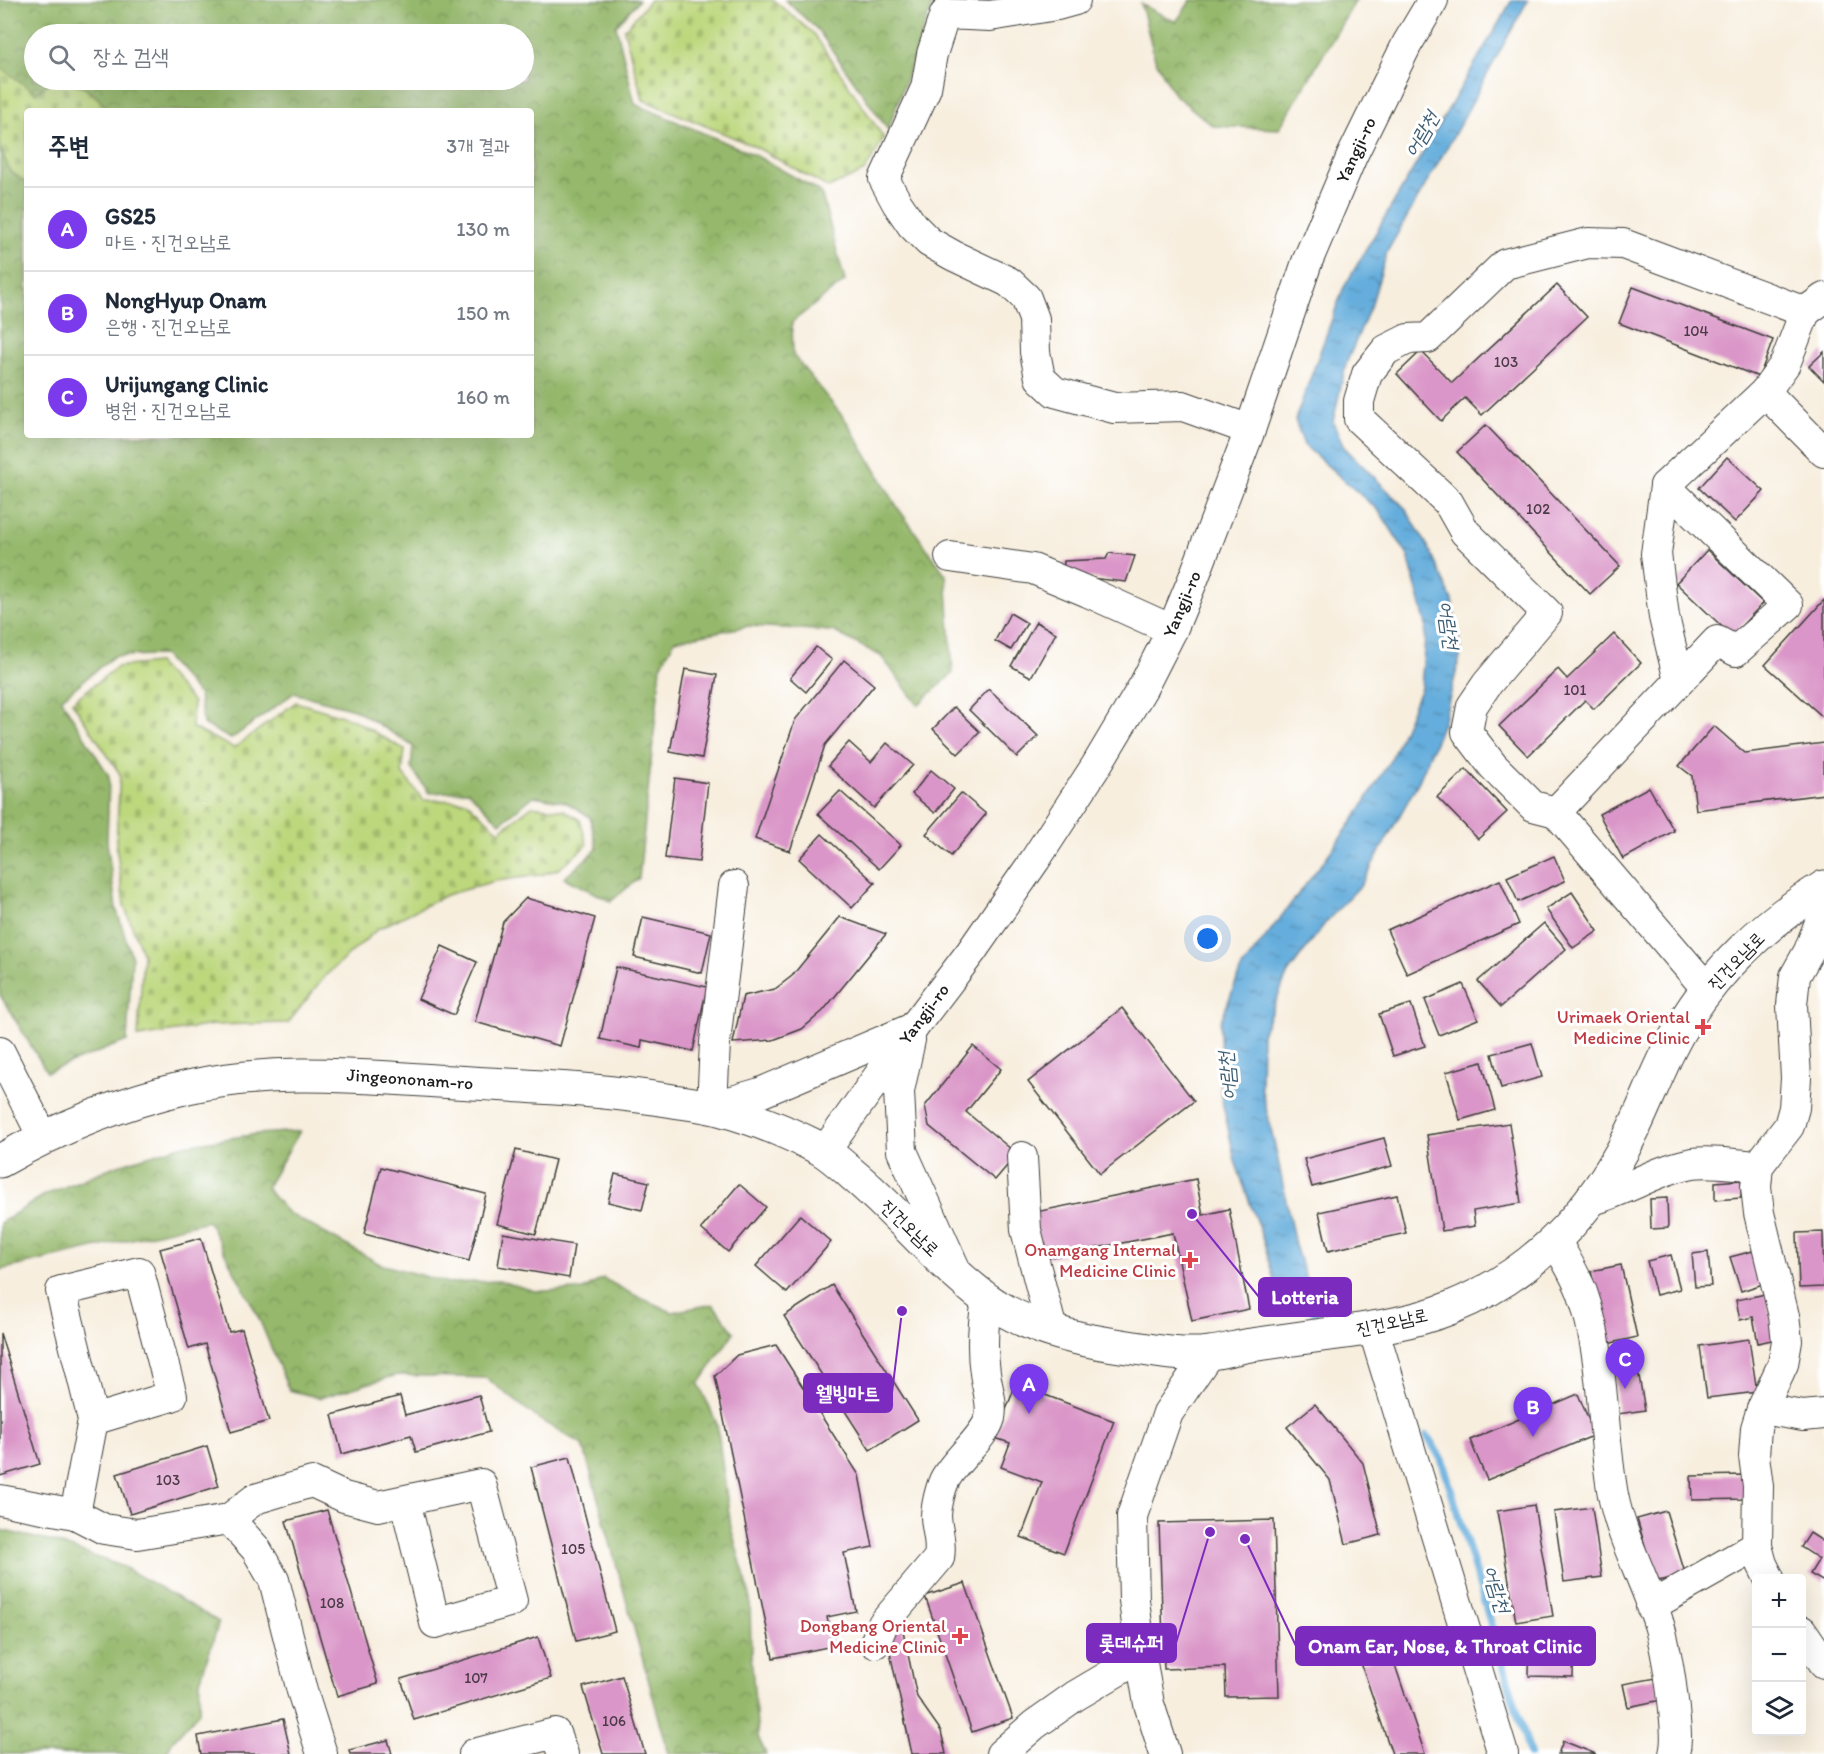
<!DOCTYPE html>
<html lang="ko">
<meta charset="utf-8">
<style>
body{margin:0;font-family:Itim,"Poor Story",sans-serif;background:#f2f2f3;color:#1f2937}
.controls{position:absolute;right:18px;bottom:18px;display:grid;overflow:hidden;border-radius:6px;box-shadow:0 6px 24px #0002}
.controls button{width:54px;height:54px;display:grid;place-items:center;padding:0;border:0;border-bottom:2px solid #e0e1e3;background:#fff;color:#1f2937;font:30px sans-serif}
.you{position:absolute;left:1208px;top:939px;width:21px;height:21px;margin:-15px;border:4px solid #fff;border-radius:50%;background:#1a73e8;box-shadow:0 0 0 9px #1a73e833}
.badge{display:grid;place-items:center;width:39px;height:39px;border-radius:50%;background:#7c3aed;color:#fff;font-size:20px;font-weight:700}
.pin{position:absolute;translate:-50% -50px;filter:drop-shadow(0 2px 3px #0008)}
.pin::after{content:'';position:absolute;top:32px;width:21px;height:18px;background:inherit;clip-path:polygon(0 0,100% 0,50% 100%)}
.list{margin:0;padding:0;list-style:none}
h2{display:flex;justify-content:space-between;align-items:center;height:78px;margin:0;padding:0 24px;font-size:26px}
h2 small{font-size:20px;font-weight:400;color:#747a83}
.list li{display:grid;grid-template-columns:39px 1fr auto;gap:18px;align-items:center;box-sizing:border-box;height:84px;padding:0 24px;border-top:2px solid #e0e1e3}
.list b{display:block;font-size:22px;white-space:nowrap}
.list p{margin:0;font-size:20px;white-space:nowrap;color:#747a83}
.list em{font-size:20px;font-style:normal;color:#747a83}
.icon{flex:none;width:33px;height:33px;fill:none;stroke:currentColor;stroke-width:2;stroke-linecap:round;stroke-linejoin:round}
.map{position:relative;flex:none;width:1824px;height:1754px;overflow:hidden}
.search{position:absolute;background:#fff;box-shadow:0 6px 24px #0002;left:24px;top:24px;width:510px;height:66px;display:flex;align-items:center;gap:15px;box-sizing:border-box;padding:0 21px;border-radius:33px;color:#747a83;font-size:22px}
.panel{position:absolute;background:#fff;box-shadow:0 6px 24px #0002;left:24px;top:108px;width:510px;height:330px;border-radius:6px}
.map>svg:first-child{display:block}
</style>
<div class="map">
<svg width="1824" height="1754" viewBox="0 0 1824 1754">
<defs>
<pattern id="forest-crowns" width="20" height="18" patternUnits="userSpaceOnUse" patternTransform="scale(1.5)"><rect width="20" height="18" fill="#95b86c"/><path d="M2 6a3 3 0 1 1 6 0M12 15a3 3 0 1 1 6 0" fill="none" stroke="#799558"/></pattern>
<pattern id="cemetery-stones" width="16" height="16" patternUnits="userSpaceOnUse" patternTransform="scale(1.5)"><rect width="16" height="16" fill="#bcd77c"/><path d="M2 7V4a2 2 0 0 1 4 0v3zM10 15v-3a2 2 0 0 1 4 0v3z" fill="#a1b86b"/></pattern>
<pattern id="water-ripples" width="26" height="14" patternUnits="userSpaceOnUse" patternTransform="scale(1.5)"><rect width="26" height="14" fill="#65addc"/><path d="M2 4q2-2 4 0t4 0M15 11q2-2 4 0t4 0" fill="none" stroke="#528cb2"/></pattern>
</defs>
<rect width="100%" height="100%" fill="#fff"/>
<filter id="ink" filterUnits="userSpaceOnUse"><feTurbulence type="fractalNoise" baseFrequency=".0167" numOctaves="2"/><feDisplacementMap in="SourceGraphic" scale="12" xChannelSelector="R" yChannelSelector="G"/><feConvolveMatrix kernelMatrix="1 2 1 2 8 2 1 2 1" color-interpolation-filters="sRGB"/></filter>
<filter id="wash" filterUnits="userSpaceOnUse"><feTurbulence type="fractalNoise" baseFrequency=".008" numOctaves="4" result="noise"/><feDisplacementMap in="SourceGraphic" scale="24" xChannelSelector="R" yChannelSelector="G"/><feGaussianBlur stdDeviation="1.35" result="paint"/><feColorMatrix in="noise" values="0 0 0 0 0 0 0 0 0 0 0 0 0 0 0 0 0 1.4 0 .05"/><feComposite in="paint" operator="in"/></filter>
<g filter="url(#wash)">
<rect width="100%" height="100%" fill="#f7eede"/>
<g fill="url(#forest-crowns)" stroke="#586a44" stroke-width="1.5" fill-rule="evenodd">
<path d="M 0,0 L 639,0 L 616,26 L 635,104 L 755,155 L 821,192 L 845,281 L 792,322 L 793,355 L 847,422 L 898,508 L 946,575 L 953,673 L 918,705 L 881,656 L 833,631 L 749,626 L 675,640 L 661,666 L 639,878 L 611,901 L 564,878 L 597,849 L 590,817 L 566,802 L 534,796 L 500,823 L 468,791 L 429,793 L 411,768 L 413,746 L 354,709 L 294,693 L 231,739 L 203,724 L 199,695 L 163,655 L 114,656 L 61,699 L 109,776 L 107,842 L 116,908 L 132,958 L 127,1041 L 47,1072 L 0,995 ZM 34,34 L 524,34 L 524,80 L 34,80 ZM 27,111 L 531,111 L 531,435 L 27,435 Z"/>
<polygon points="785,0 934,0 888,130 818,30"/>
<polygon points="1191,0 1356,0 1279,129 1213,126 1174,94 1155,59 1141,4 1176,22"/>
<polygon points="300,1131 266,1188 288,1213 380,1264 449,1283 500,1281 535,1291 583,1290 603,1278 630,1293 672,1312 713,1304 734,1332 699,1384 717,1424 731,1528 750,1595 751,1654 758,1737 766,1754 669,1754 583,1445 540,1420 486,1378 397,1375 320,1398 289,1390 257,1314 208,1221 0,1270 0,1223 43,1196 115,1166 184,1145 257,1134"/>
<polygon points="0,1530 53,1542 124,1567 219,1622 200,1681 199,1712 172,1742 166,1754 0,1754"/>
</g>
<g fill="url(#cemetery-stones)" stroke="#6c7a4c" stroke-width="1.5">
<polygon points="650,0 773,0 814,34 884,138 865,171 829,188 754,146 643,100 624,30"/>
<path d="M 0,67 L 36,93 C 42,89 49,81 56,80 C 74,76 100,98 110,111 L 27,111 L 27,183 L 10,171 L 0,147 Z"/>
<polygon points="157,663 193,702 192,728 234,748 296,702 352,719 405,750 402,773 423,800 466,801 499,831 532,806 564,810 580,820 587,845 559,869 540,875 495,881 446,895 378,929 326,975 288,1023 213,1025 138,1037 143,955 124,905 116,844 120,774 72,702 117,667"/>
</g>
<polygon fill="url(#water-ripples)" stroke="#40647c" stroke-width="1.5" points="1512,0 1528,0 1453,137 1387,252 1372,303 1346,364 1333,422 1344,447 1405,508 1429,548 1452,600 1461,654 1443,723 1419,781 1361,885 1326,922 1288,973 1262,1034 1261,1087 1277,1155 1295,1245 1314,1304 1281,1308 1265,1246 1235,1161 1221,1096 1220,1023 1241,969 1323,862 1359,812 1392,757 1421,688 1426,625 1408,556 1380,512 1304,445 1295,420 1343,289"/>
<g fill="none" stroke-linecap="round" stroke-linejoin="round">
<g stroke="#65addc" stroke-width="8">
<polyline points="1301,1297 1316,1314"/>
<polyline points="1427,1436 1442,1460 1530,1754"/>
</g>
</g>
<g id="blocks">
<g fill="#da96c8">
<polygon points="1557,285 1587,317 1482,415 1465,398 1441,421 1397,374 1421,351 1452,383"/>
<polygon points="1633,287 1773,340 1759,377 1619,323"/>
<polygon points="1824,352 1824,381 1809,366"/>
<polygon points="1486,425 1620,566 1590,594 1457,452"/>
<polygon points="1727,457 1764,491 1735,522 1699,488"/>
<polygon points="1707,550 1763,603 1732,636 1676,583"/>
<polygon points="1109,553 1135,556 1126,582 1063,575 1064,561 1106,559"/>
<polygon points="1824,600 1824,718 1765,665"/>
<polygon points="1010,613 1027,623 1011,650 995,641"/>
<polygon points="1036,622 1056,633 1031,677 1011,666"/>
<polygon points="1614,634 1641,663 1594,709 1585,700 1528,756 1499,726 1558,669 1567,679"/>
<polygon points="816,647 832,660 806,692 790,678"/>
<polygon points="844,660 874,685 825,745 790,851 755,839 795,720"/>
<polygon points="685,669 717,675 702,758 670,752"/>
<polygon points="989,689 1038,736 1017,757 969,710"/>
<polygon points="954,707 980,732 958,754 933,729"/>
<polygon points="1714,726 1745,753 1824,743 1824,794 1696,810 1692,776 1679,766"/>
<polygon points="849,742 871,762 887,743 913,765 874,808 828,766"/>
<polygon points="1466,769 1507,812 1478,839 1437,797"/>
<polygon points="931,770 954,789 935,813 912,794"/>
<polygon points="675,778 708,783 699,862 665,858"/>
<polygon points="1649,787 1674,831 1623,859 1599,814"/>
<polygon points="840,791 901,845 879,869 818,814"/>
<polygon points="961,793 986,814 951,856 926,834"/>
<polygon points="822,834 875,883 852,908 799,859"/>
<polygon points="1554,856 1565,881 1518,902 1507,877"/>
<polygon points="1500,880 1519,924 1407,974 1387,930"/>
<polygon points="1572,892 1598,931 1573,948 1546,909"/>
<polygon points="526,898 595,918 560,1046 475,1022 503,922"/>
<polygon points="643,917 711,933 702,973 634,957"/>
<polygon points="840,917 886,934 823,1011 802,1029 773,1040 733,1043 743,996 775,989 792,976"/>
<polygon points="1544,923 1566,949 1501,1007 1478,981"/>
<polygon points="442,946 477,962 454,1015 418,999"/>
<polygon points="616,967 707,987 693,1051 642,1040 641,1048 600,1039"/>
<polygon points="1463,984 1478,1019 1439,1035 1425,1000"/>
<polygon points="1411,1004 1425,1046 1393,1056 1379,1014"/>
<polygon points="1122,1008 1194,1101 1100,1174 1028,1082"/>
<polygon points="1532,1043 1542,1077 1501,1088 1492,1054"/>
<polygon points="973,1046 1001,1069 966,1112 1017,1154 995,1180 929,1126 925,1106"/>
<polygon points="1482,1062 1495,1110 1460,1120 1446,1072"/>
<polygon points="1509,1123 1521,1203 1473,1211 1475,1226 1442,1231 1427,1135"/>
<polygon points="1384,1138 1392,1166 1312,1187 1304,1159"/>
<polygon points="516,1150 555,1160 536,1234 497,1224"/>
<polygon points="381,1167 486,1194 469,1261 364,1234"/>
<polygon points="615,1174 649,1182 642,1210 608,1202"/>
<polygon points="1196,1179 1203,1215 1229,1209 1249,1309 1192,1321 1173,1233 1041,1259 1031,1213"/>
<polygon points="1741,1180 1741,1198 1715,1200 1715,1182"/>
<polygon points="739,1184 766,1207 728,1252 701,1229"/>
<polygon points="1397,1195 1406,1233 1328,1251 1319,1212"/>
<polygon points="1667,1198 1668,1228 1651,1229 1650,1199"/>
<polygon points="800,1215 831,1242 787,1293 756,1266"/>
<polygon points="1823,1232 1824,1287 1799,1288 1797,1233"/>
<polygon points="503,1233 574,1245 569,1278 498,1266"/>
<polygon points="201,1238 229,1332 242,1329 269,1421 231,1432 205,1344 189,1349 160,1249"/>
<polygon points="1753,1251 1763,1284 1741,1291 1730,1257"/>
<polygon points="1708,1252 1711,1286 1695,1287 1692,1254"/>
<polygon points="1671,1255 1680,1289 1656,1295 1647,1261"/>
<polygon points="1621,1265 1637,1337 1607,1344 1591,1271"/>
<polygon points="832,1285 918,1420 870,1450 784,1316"/>
<polygon points="1766,1294 1776,1339 1758,1343 1753,1317 1740,1320 1736,1300"/>
<polygon points="0,1333 40,1464 0,1476"/>
<polygon points="1749,1339 1757,1392 1707,1398 1700,1346"/>
<polygon points="776,1345 859,1475 873,1547 844,1553 856,1611 827,1617 833,1646 773,1658 715,1376 737,1355"/>
<polygon points="1637,1365 1645,1410 1618,1414 1614,1370"/>
<polygon points="1016,1384 1114,1421 1064,1553 1021,1537 1042,1482 1001,1467 1010,1443 995,1438"/>
<polygon points="1578,1394 1595,1435 1487,1480 1470,1440"/>
<polygon points="479,1395 489,1432 416,1452 411,1435 342,1454 332,1415 400,1396 405,1415"/>
<polygon points="1315,1404 1363,1463 1381,1535 1346,1544 1330,1480 1287,1427"/>
<polygon points="207,1446 219,1486 130,1514 117,1474"/>
<polygon points="570,1457 615,1631 576,1641 531,1467"/>
<polygon points="1745,1475 1746,1499 1692,1500 1691,1476"/>
<polygon points="1534,1505 1553,1616 1516,1622 1497,1511"/>
<polygon points="1592,1507 1602,1577 1564,1582 1554,1512"/>
<polygon points="327,1510 378,1684 337,1696 286,1521"/>
<polygon points="1666,1511 1685,1573 1656,1582 1637,1519"/>
<polygon points="1274,1520 1279,1696 1226,1697 1225,1667 1164,1669 1159,1523"/>
<polygon points="1810,1533 1824,1542 1824,1582 1810,1574 1819,1559 1801,1547"/>
<polygon points="965,1583 1013,1718 972,1732 925,1596"/>
<polygon points="901,1621 917,1697 941,1731 946,1754 912,1754 884,1625"/>
<polygon points="1530,1632 1574,1633 1573,1677 1529,1676"/>
<polygon points="538,1637 551,1678 414,1720 401,1679"/>
<polygon points="1391,1653 1425,1754 1392,1754 1361,1663"/>
<polygon points="622,1676 645,1754 603,1754 583,1687"/>
<polygon points="1656,1678 1661,1700 1628,1707 1623,1684"/>
<polygon points="283,1719 291,1754 201,1754 198,1736"/>
<polygon points="388,1740 392,1754 350,1754 349,1750"/>
<polygon points="1563,1741 1596,1754 1558,1754"/>
</g>
</g>
</g>
<g filter="url(#ink)">
<use href="#blocks" fill-opacity="0" stroke="#3d3c39" stroke-width="1.5"/>
<g fill="none" stroke-linecap="round" stroke-linejoin="round">
<defs>
<g id="minor">
<polyline points="1075,0 1057,5 990,16 945,14 932,54 926,88 884,179 897,203 912,225 929,242 954,256 1009,282 1026,298 1034,319 1035,352 1040,378 1055,392 1114,408 1183,406 1250,430"/>
<polyline points="1765,392 1785,364 1805,312"/>
<polyline points="1665,486 1656,554 1664,617 1679,681"/>
<polyline points="950,557 1033,569 1088,592 1172,630"/>
<polyline points="1556,812 1717,641 1736,651 1788,605 1665,486 1765,392 1824,452"/>
<polyline points="734,886 715,1042 712,1107 760,1093 913,1028"/>
<polyline points="1707,989 1556,812 1533,806 1493,766 1467,732 1472,706 1487,684 1547,613 1465,532 1448,502 1359,419 1359,401 1367,374 1386,350 1408,339 1428,338 1505,264 1588,243 1623,244 1805,312 1824,298"/>
<polyline points="910,1040 899,1091 902,1151 957,1273"/>
<polyline points="0,1052 44,1139"/>
<polyline points="825,1151 913,1028 971,952 1035,860 1096,766 1143,687 1172,630 1194,577 1250,430 1307,262 1352,156 1407,44 1433,0"/>
<polyline points="1022,1157 1026,1230 1052,1330"/>
<path d="M 1592,1200 C 1626,1191 1658,1169 1693,1163 C 1711,1160 1740,1165 1758,1166"/>
<path d="M 1555,1239 C 1564,1257 1575,1274 1582,1292 C 1605,1358 1601,1428 1613,1495 C 1622,1541 1647,1583 1660,1628 C 1667,1654 1671,1682 1674,1709 C 1675,1724 1678,1739 1674,1754"/>
<polyline points="1373,1328 1503,1754"/>
<polyline points="1762,1409 1803,1416 1824,1414"/>
<polyline points="0,1500 75,1514 104,1529 137,1534 229,1519 255,1499 312,1482 344,1497 378,1506 481,1484 512,1601 435,1623 405,1501"/>
<polyline points="75,1514 93,1420 61,1291 139,1272 172,1396 93,1420"/>
<polyline points="229,1519 256,1549 274,1580 302,1691 322,1754"/>
<polyline points="1769,1578 1762,1564 1757,1546 1758,1486 1754,1456 1756,1428 1762,1409 1783,1364 1787,1341 1784,1316 1759,1213 1756,1187 1758,1166 1789,1126 1794,1108 1796,1078 1792,1005 1795,976 1809,951 1824,912"/>
<polyline points="1651,1606 1757,1546"/>
<polyline points="1802,1631 1824,1663"/>
<path d="M 875,1643 L 883,1624 L 939,1558 C 942,1540 937,1534 936,1517 C 936,1508 940,1490 944,1481 C 954,1460 984,1439 990,1418 C 993,1403 987,1388 985,1373 C 981,1347 983,1324 987,1299"/>
<polyline points="474,1754 555,1733 563,1754"/>
<polyline points="1001,1754 1034,1725 1075,1696 1141,1657"/>
<polyline points="1165,1754 1149,1704 1141,1657 1134,1600 1132,1516 1168,1413 1209,1353"/>
</g>
<path id="major" d="M 0,1161 C 58,1128 123,1102 188,1087 C 276,1067 365,1077 454,1082 C 525,1086 597,1089 667,1100 C 684,1103 702,1104 719,1109 C 754,1118 787,1132 819,1148 C 831,1155 842,1165 852,1174 C 899,1213 937,1262 985,1298 C 1029,1330 1082,1341 1135,1348 C 1160,1352 1185,1356 1209,1353 C 1223,1352 1237,1347 1251,1345 C 1272,1342 1294,1339 1315,1336 C 1360,1330 1408,1325 1450,1308 C 1525,1278 1582,1223 1621,1153 C 1644,1113 1657,1068 1681,1028 C 1714,971 1767,921 1824,887"/>
</defs>
<use href="#minor" stroke="#3d3c39" stroke-width="32"/>
<use href="#major" stroke="#3d3c39" stroke-width="35"/>
<use href="#minor" stroke="#fff" stroke-width="30"/>
<use href="#major" stroke="#fff" stroke-width="33"/>
</g>
</g>
<g fill="#e0444e" stroke="#fff" stroke-width="2">
<path d="M1700 1018h6v6h6v6h-6v6h-6v-6h-6v-6h6z"/>
<path d="M1187 1251h6v6h6v6h-6v6h-6v-6h-6v-6h6z"/>
<path d="M957 1627h6v6h6v6h-6v6h-6v-6h-6v-6h6z"/>
</g>
<g text-anchor="middle" dominant-baseline="central" stroke-width="6" stroke-linejoin="round" paint-order="stroke">
<g font-size="15" fill="#4c3a47">
<text x="1696" y="331">104</text>
<text x="1506" y="362">103</text>
<text x="1538" y="509">102</text>
<text x="1575" y="690">101</text>
<text x="168" y="1480">103</text>
<text x="573" y="1549">105</text>
<text x="332" y="1603">108</text>
<text x="476" y="1678">107</text>
<text x="614" y="1721">106</text>
</g>
<g font-size="18" fill="#1c1c1c" stroke="#fff">
<text transform="translate(1356 150) rotate(-65)">Yangji-ro</text>
<text transform="translate(1182 604) rotate(-67)">Yangji-ro</text>
<text transform="translate(1736 961) rotate(-46)">진건오남로</text>
<text transform="translate(924 1014) rotate(-53)">Yangji-ro</text>
<text transform="translate(410 1079) rotate(4)">Jingeononam-ro</text>
<text transform="translate(910 1228) rotate(44)">진건오남로</text>
<text transform="translate(1392 1322) rotate(-12)">진건오남로</text>
</g>
<g font-size="18" fill="#be3a42" stroke="#fff" text-anchor="end">
<text x="1690" y="1017">Urimaek Oriental<tspan x="1690" dy="21">Medicine Clinic</tspan></text>
<text x="1176" y="1250">Onamgang Internal<tspan x="1176" dy="21">Medicine Clinic</tspan></text>
<text x="946" y="1626">Dongbang Oriental<tspan x="946" dy="21">Medicine Clinic</tspan></text>
</g>
<g font-size="20" font-style="italic" fill="#3d5d72" stroke="#fff">
<text transform="translate(1421 134) rotate(-60)">어람천</text>
<text transform="translate(1449 625) rotate(82)">어람천</text>
<text transform="translate(1227 1076) rotate(-95)">어람천</text>
<text transform="translate(1497 1589) rotate(73)">어람천</text>
</g>
</g>
<path fill="none" stroke="#7b2cbf" stroke-width="2" d="M1192 1214L1259 1297M902 1311L892 1393M1210 1532L1176 1643M1245 1539L1296 1646"/>
<g fill="#7b2cbf" stroke="#fff" stroke-width="2">
<circle cx="1192" cy="1214" r="6"/>
<circle cx="902" cy="1311" r="6"/>
<circle cx="1210" cy="1532" r="6"/>
<circle cx="1245" cy="1539" r="6"/>
</g>
<g fill="#7b2cbf" stroke="#7b2cbf" stroke-width="2">
<rect x="1259" y="1278" width="92" height="38" rx="6"/>
<rect x="804" y="1374" width="88" height="38" rx="6"/>
<rect x="1087" y="1624" width="89" height="38" rx="6"/>
<rect x="1296" y="1627" width="299" height="38" rx="6"/>
</g>
<g font-size="20" text-anchor="middle" font-weight="bold" fill="#fff">
<text x="1305" y="1304">Lotteria</text>
<text x="848" y="1400">웰빙마트</text>
<text x="1131" y="1650">롯데슈퍼</text>
<text x="1445" y="1653">Onam Ear, Nose, &amp; Throat Clinic</text>
</g>
</svg>
<div class="controls">
<button>+</button>
<button>−</button>
<button><svg class="icon" aria-label="layers" viewBox="0 0 24 24"><path d="M12 4l9 5-9 5-9-5zM3 14l9 5 9-5"/></svg></button>
</div>
<div class="you"></div>
<div class="pin badge" style="left:1029px;top:1414px">A</div>
<div class="pin badge" style="left:1533px;top:1437px">B</div>
<div class="pin badge" style="left:1625px;top:1389px">C</div>
<div class="search"><svg class="icon" aria-label="search" viewBox="0 0 24 24"><circle cx="10" cy="10" r="6"/><path d="M15 15l6 6"/></svg>장소 검색</div>
<section class="panel">
<h2>주변<small>3개 결과</small></h2>
<ul class="list">
<li><span class="badge">A</span><div><b>GS25</b><p>마트 · 진건오남로</p></div><em>130 m</em></li>
<li><span class="badge">B</span><div><b>NongHyup Onam</b><p>은행 · 진건오남로</p></div><em>150 m</em></li>
<li><span class="badge">C</span><div><b>Urijungang Clinic</b><p>병원 · 진건오남로</p></div><em>160 m</em></li>
</ul>
</section>
</div>
